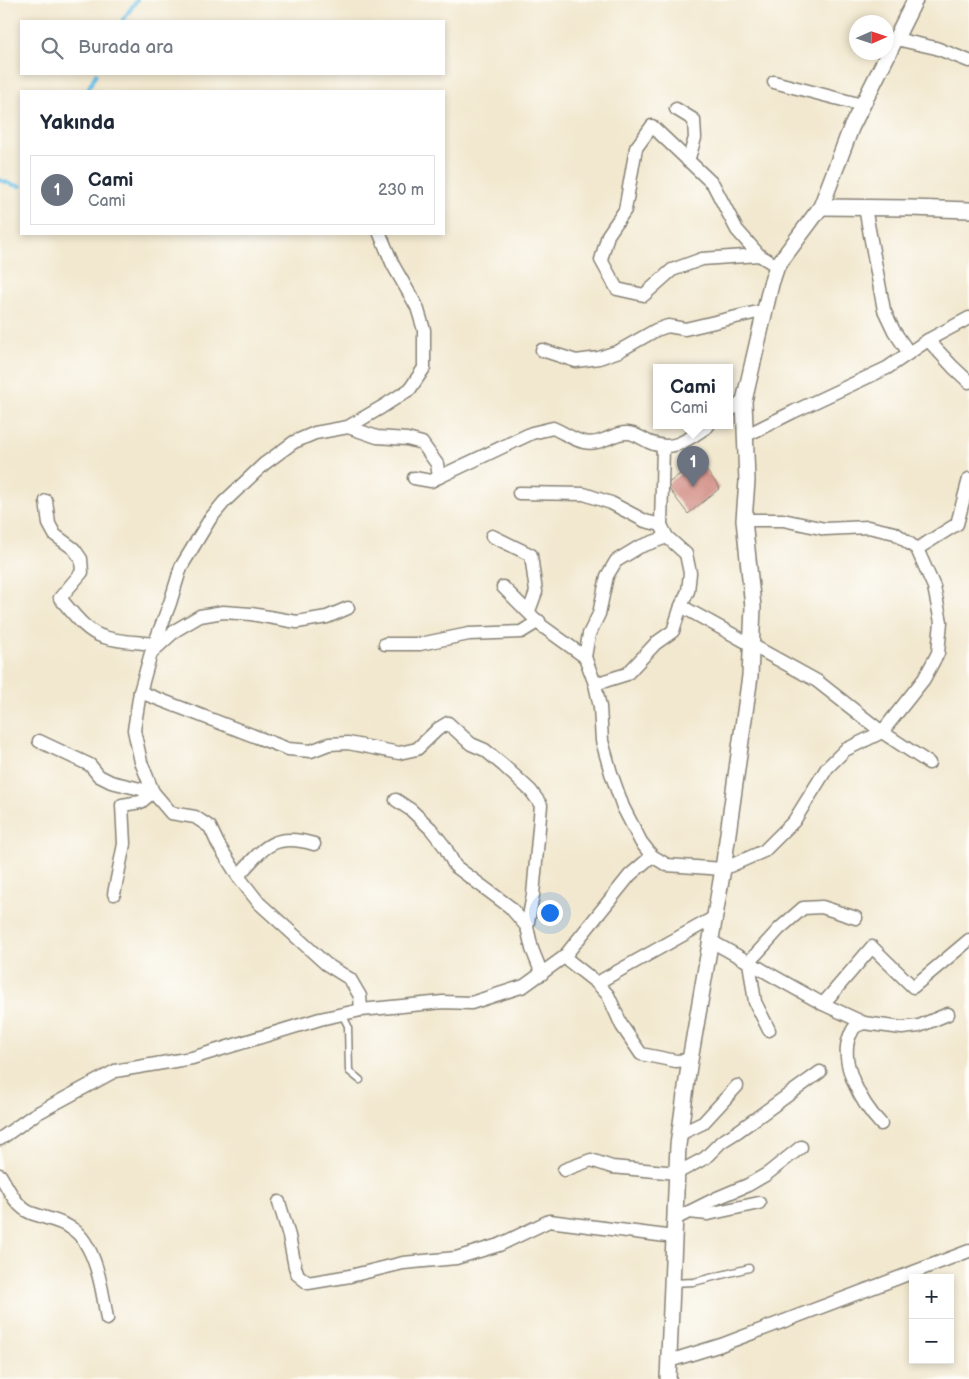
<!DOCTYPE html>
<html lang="tr">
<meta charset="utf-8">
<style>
body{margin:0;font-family:"Balsamiq Sans",sans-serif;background:#f6f6f7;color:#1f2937}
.controls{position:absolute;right:15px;bottom:15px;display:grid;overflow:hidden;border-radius:0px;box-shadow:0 2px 8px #0003}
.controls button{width:45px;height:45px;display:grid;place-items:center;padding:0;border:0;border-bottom:1px solid #e0e1e3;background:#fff;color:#1f2937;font:25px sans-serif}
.compass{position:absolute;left:849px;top:15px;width:45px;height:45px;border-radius:50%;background:#fff;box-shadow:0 2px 8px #0003;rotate:87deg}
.you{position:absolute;left:549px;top:912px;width:18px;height:18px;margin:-12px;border:4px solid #fff;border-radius:50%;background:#1a73e8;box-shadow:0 0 0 8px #1a73e833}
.badge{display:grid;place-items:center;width:32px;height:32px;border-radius:50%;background:#ea580c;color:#fff;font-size:16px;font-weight:700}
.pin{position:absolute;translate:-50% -41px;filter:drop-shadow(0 1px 2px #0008)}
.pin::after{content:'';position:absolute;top:26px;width:18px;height:15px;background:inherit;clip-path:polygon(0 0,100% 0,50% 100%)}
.popup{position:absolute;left:653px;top:364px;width:80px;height:65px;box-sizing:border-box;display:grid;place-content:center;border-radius:0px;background:#fff;filter:drop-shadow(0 1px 4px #0005);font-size:16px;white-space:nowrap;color:#747a83}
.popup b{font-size:19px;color:#1f2937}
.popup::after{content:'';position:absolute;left:50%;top:100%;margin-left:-10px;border:10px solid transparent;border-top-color:#fff}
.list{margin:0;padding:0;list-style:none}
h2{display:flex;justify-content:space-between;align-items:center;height:65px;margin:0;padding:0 20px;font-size:21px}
h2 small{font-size:16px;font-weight:400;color:#747a83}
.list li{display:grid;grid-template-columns:32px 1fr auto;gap:15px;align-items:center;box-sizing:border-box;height:70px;margin:0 10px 10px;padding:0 10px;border:1px solid #e0e1e3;border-radius:0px}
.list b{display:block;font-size:19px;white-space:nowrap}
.list p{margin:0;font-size:16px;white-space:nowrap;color:#747a83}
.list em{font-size:16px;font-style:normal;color:#747a83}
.icon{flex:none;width:28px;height:28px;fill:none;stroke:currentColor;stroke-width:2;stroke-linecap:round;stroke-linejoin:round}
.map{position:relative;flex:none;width:969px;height:1379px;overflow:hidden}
.search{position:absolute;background:#fff;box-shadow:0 2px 8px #0003;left:20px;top:20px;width:425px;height:55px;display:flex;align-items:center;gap:12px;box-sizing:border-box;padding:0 18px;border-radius:0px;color:#747a83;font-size:19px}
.panel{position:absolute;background:#fff;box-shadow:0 2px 8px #0003;left:20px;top:90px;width:425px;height:145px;border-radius:0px}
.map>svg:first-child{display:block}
</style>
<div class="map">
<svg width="969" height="1379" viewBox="0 0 969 1379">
<rect width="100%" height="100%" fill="#fdfcf7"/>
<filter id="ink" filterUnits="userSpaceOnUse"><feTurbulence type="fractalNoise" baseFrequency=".02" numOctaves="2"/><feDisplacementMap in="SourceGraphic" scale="10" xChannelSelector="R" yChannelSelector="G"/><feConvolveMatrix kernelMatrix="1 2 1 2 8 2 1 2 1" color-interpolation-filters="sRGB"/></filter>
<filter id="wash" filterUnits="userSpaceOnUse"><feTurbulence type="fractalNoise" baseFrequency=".0096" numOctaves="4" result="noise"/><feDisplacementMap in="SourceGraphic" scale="20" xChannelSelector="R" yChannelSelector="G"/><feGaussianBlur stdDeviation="1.12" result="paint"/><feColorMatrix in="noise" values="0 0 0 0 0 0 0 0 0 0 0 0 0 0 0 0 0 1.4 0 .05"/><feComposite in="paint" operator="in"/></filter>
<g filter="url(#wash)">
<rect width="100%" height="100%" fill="#f2e8cf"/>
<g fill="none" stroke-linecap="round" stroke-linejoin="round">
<g stroke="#6ac0e7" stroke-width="4">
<polyline points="122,21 137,0"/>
<polyline points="87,91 96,74"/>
<polyline points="0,180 13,185 21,186"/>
</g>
</g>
<g id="blocks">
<polygon fill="#d39289" points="698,460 720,488 688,514 666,485"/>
</g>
</g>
<g filter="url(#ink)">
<use href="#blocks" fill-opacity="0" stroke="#878276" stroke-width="1"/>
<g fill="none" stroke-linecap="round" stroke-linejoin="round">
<defs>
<g id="service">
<polyline points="342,1014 348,1026 349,1071 360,1080"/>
<polyline points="672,1283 694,1282 749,1268"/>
</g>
<g id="minor">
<polyline points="896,39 936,48 969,61"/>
<polyline points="774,82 862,105"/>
<polyline points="676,109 694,120 695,138 688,161"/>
<polyline points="865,208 884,310 894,331 909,353"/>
<polyline points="759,255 737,230 713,184 652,126 636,148 625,210 608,235 601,260 617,289 644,295 672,270 702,259 759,255 777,266"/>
<polyline points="928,340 953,367 969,382"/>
<polyline points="542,350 576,361 599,358 619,351 656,330 668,326 685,329 766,310"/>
<polyline points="729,411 744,401"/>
<polyline points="348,427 377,437 407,439 422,443 437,464 439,477 431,481 414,478"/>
<polyline points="745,436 793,412 887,368 928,340 969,318"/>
<polyline points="663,447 661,525 667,537 686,554 690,573 688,591 681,606 817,681 882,732 929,763"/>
<path d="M 439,477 L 532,433 L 553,428 C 573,437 584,449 606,439 C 614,436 620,432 628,433 C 635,433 642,439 649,442 C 674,453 688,439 708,426"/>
<polyline points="519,493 584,494 611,503 645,521 661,525"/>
<path d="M 46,501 L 49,524 L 55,535 L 74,549 L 81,559 L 82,572 L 60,598 C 72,612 86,632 104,637 C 119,642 138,642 154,644"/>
<polyline points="492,536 531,555 536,592 529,611"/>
<polyline points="917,549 957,524 969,479"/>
<polyline points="503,587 542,626 585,657 595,684 600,707 602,741 611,773 623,807 641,842 652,856 667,865 723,869 764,851 794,821 827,768 845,750 882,732 924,679 938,653 941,622 934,587 917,549 895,533 868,527 825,529 783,520 744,520"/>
<polyline points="385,644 420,644 469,634 521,632 539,621"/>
<polyline points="153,651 176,630 200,616 223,612 251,614 297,622 327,617 348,608"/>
<polyline points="585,657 589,634 599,614 607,576 616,561 639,547 667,537"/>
<polyline points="595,684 627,674 656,643 673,631 681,606"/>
<polyline points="140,692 288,749 311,751 329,744 348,743 399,753 417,749 438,729 448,723 471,744 485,750 504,766 531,791 541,805 533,895 527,927 532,949 542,974"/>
<polyline points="39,741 90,765 99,776 111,782 153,792"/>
<polyline points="396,800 411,810 431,829 445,847 455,866 510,907 527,927"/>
<path d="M 238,876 C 264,847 274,832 314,844"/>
<polyline points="114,894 124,844 122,805 141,802 153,792"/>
<polyline points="711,941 823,1004 864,1023 902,1028 919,1026 948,1014"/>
<polyline points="564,957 597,983 608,995 622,1026 641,1054 676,1061 690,1060"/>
<polyline points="597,983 715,917"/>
<polyline points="823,1004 872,947 913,987 969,940"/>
<polyline points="361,1010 360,996 350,979 326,964 259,903 238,876 218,844 210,827 195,817 171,813 153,792 141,762 134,730 140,692 151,653 170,603 181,567 210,519 224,502 264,464 294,442 315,433 348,427 382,407 410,389 424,368 424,330 417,307 393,265 380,234"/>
<path d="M 864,1023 C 861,1024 856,1026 854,1028 C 852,1030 852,1033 850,1035 C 838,1063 862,1104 881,1124"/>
<polyline points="769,1030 755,1002 749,962 779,929 803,908 822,907 856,918"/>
<polyline points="680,1134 703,1123 737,1086"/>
<polyline points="0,1139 34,1115 115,1071 192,1058 320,1019 361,1010 443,1002 471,1003 524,986 564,957 630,875 652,856"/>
<polyline points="564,1170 591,1160 612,1167 677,1173 705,1158 721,1142 737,1132 820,1072"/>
<path d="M 0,1175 C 8,1188 16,1207 31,1213 C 44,1218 59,1220 71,1228 C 96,1243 103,1293 107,1319"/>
<polyline points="279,1202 289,1236 295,1267 298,1275 308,1283 350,1276 403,1263 456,1258 499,1245 549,1221 674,1237"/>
<polyline points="689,1212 708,1214 759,1203"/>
<polyline points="675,1219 717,1198 748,1185 767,1174 801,1147"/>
<polyline points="669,1361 721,1345 969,1251"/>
</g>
<g id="tertiary">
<polyline points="821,207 910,208 969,210"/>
<polyline points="668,1379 678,1145 689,1066 723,869 750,676 753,607 744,520 747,481 744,401 771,284 777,266 821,207 851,128 915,0"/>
</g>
</defs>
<use href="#service" stroke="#878276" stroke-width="9"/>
<use href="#minor" stroke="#878276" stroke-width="15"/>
<use href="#tertiary" stroke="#878276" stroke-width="18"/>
<use href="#service" stroke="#fff" stroke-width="6"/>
<use href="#minor" stroke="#fff" stroke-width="12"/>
<use href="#tertiary" stroke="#fff" stroke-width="15"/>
</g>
</g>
</svg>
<div class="controls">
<button>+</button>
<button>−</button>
</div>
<svg class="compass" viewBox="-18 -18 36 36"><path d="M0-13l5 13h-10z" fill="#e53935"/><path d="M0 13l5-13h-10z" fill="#747a83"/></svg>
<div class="you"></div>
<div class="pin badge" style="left:693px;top:487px;background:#6b7280">1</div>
<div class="popup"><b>Cami</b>Cami</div>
<div class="search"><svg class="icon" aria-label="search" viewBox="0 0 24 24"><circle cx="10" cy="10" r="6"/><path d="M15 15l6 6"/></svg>Burada ara</div>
<section class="panel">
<h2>Yakında<small></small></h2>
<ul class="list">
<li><span class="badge" style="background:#6b7280">1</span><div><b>Cami</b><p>Cami</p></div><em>230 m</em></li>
</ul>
</section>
</div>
